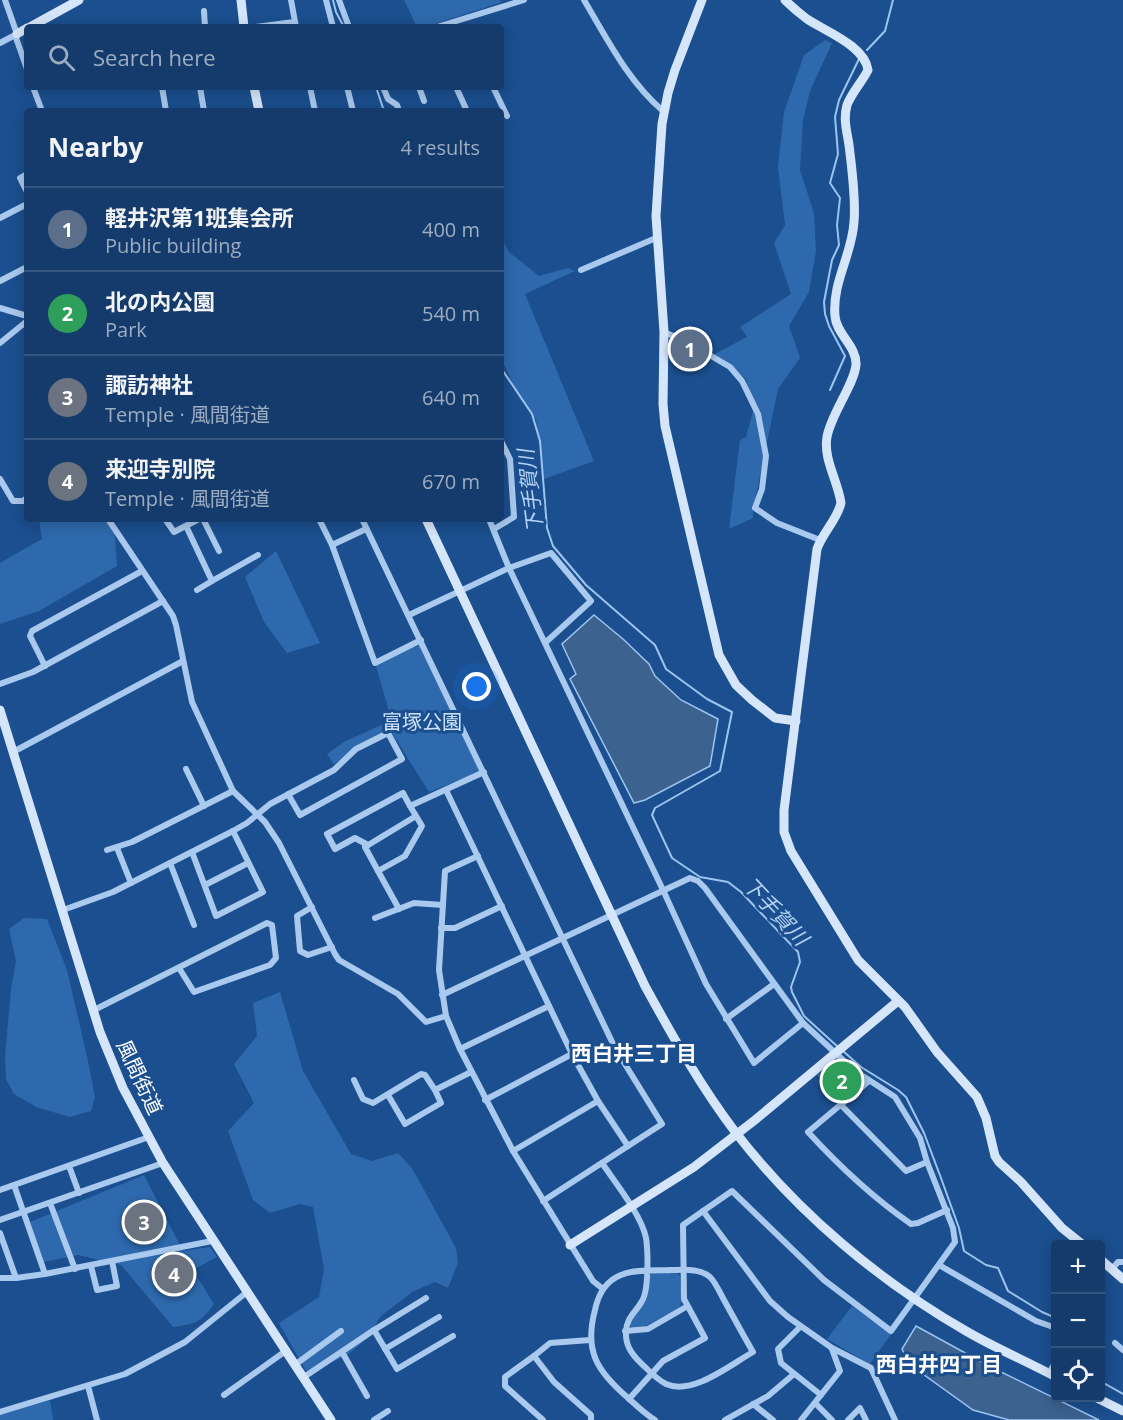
<!DOCTYPE html>
<meta charset="utf-8">
<style>
body{margin:0;font-family:"Open Sans","Noto Sans JP",sans-serif;background:#1d4271;color:#f1f3f6}
.controls{position:absolute;right:18px;bottom:18px;display:grid;overflow:hidden;border-radius:6px;box-shadow:0 3px 15px #0003}
.controls button{width:54px;height:54px;display:grid;place-items:center;padding:0;border:0;border-bottom:2px solid #33557e;background:#143b6b;color:#f1f3f6;font:30px sans-serif}
.you{position:absolute;left:477px;top:687px;width:21px;height:21px;margin:-15px;border:4px solid #fff;border-radius:50%;background:#1a73e8;box-shadow:0 0 0 9px #1a73e833}
.badge{display:grid;place-items:center;width:39px;height:39px;border-radius:50%;background:#8c9099;color:#fff;font-size:20px;font-weight:700}
.pin{position:absolute;translate:-50% -50%;border:3px solid #fff;box-shadow:0 2px 6px #0006}
.list{margin:0;padding:0;list-style:none}
h2{display:flex;justify-content:space-between;align-items:center;height:78px;margin:0;padding:0 24px;font-size:26px}
h2 small{font-size:20px;font-weight:400;color:#9dadc1}
.list li{display:grid;grid-template-columns:39px 1fr auto;gap:18px;align-items:center;box-sizing:border-box;height:84px;padding:0 24px;border-top:2px solid #33557e}
.list b{display:block;font-size:22px;white-space:nowrap}
.list p{margin:0;font-size:20px;white-space:nowrap;color:#9dadc1}
.list em{font-size:20px;font-style:normal;color:#9dadc1}
.icon{flex:none;width:33px;height:33px;fill:none;stroke:currentColor;stroke-width:2;stroke-linecap:round;stroke-linejoin:round}
.map{position:relative;flex:none;width:1123px;height:1420px;overflow:hidden}
.search{position:absolute;background:#143b6b;box-shadow:0 3px 15px #0003;left:24px;top:24px;width:480px;height:66px;display:flex;align-items:center;gap:15px;box-sizing:border-box;padding:0 21px;border-radius:6px;color:#9dadc1;font-size:22px}
.panel{position:absolute;background:#143b6b;box-shadow:0 3px 15px #0003;left:24px;top:108px;width:480px;height:414px;border-radius:6px}
.map>svg:first-child{display:block}
</style>
<div class="map">
<svg width="1123" height="1420" viewBox="0 0 1123 1420">
<rect width="100%" height="100%" fill="#1b4f8f"/>
<g fill="#2e69ad">
<polygon points="404,0 500,0 502,2 432,25 417,27"/>
<polygon points="825,40 832,43 810,91 803,120 800,170 814,213 816,251 809,292 789,326 800,358 778,389 753,510 753,518 729,529 740,440 746,437 753,411 746,379 729,364 713,355 747,337 740,327 791,294 774,243 785,225 778,167 784,112 804,55"/>
<polygon points="501,237 509,252 539,276 568,268 575,271 525,294 594,461 544,479 536,420 519,397 501,358"/>
<polygon points="39,519 110,519 115,537 117,566 39,611 0,624 0,563 42,539"/>
<polygon points="276,551 320,643 287,653 264,622 245,577"/>
<polygon points="420,645 483,771 429,792 392,733 388,708 375,663"/>
<polygon points="383,724 385,732 334,764 327,754 344,742"/>
<polygon points="24,918 47,919 67,970 88,1061 95,1097 91,1111 70,1117 36,1107 14,1094 6,1079 5,1056 11,989 16,961 9,929"/>
<polygon points="280,992 303,1071 351,1154 372,1161 398,1153 412,1168 456,1248 458,1263 448,1288 435,1282 412,1292 380,1317 369,1337 345,1357 306,1371 279,1323 319,1297 324,1269 313,1207 300,1204 270,1213 253,1200 228,1131 254,1103 234,1064 257,1036 253,1003"/>
<polygon points="834,1061 840,1061 861,1078 861,1083 840,1101 817,1075"/>
<path d="M 144,1175 L 183,1251 L 210,1247 L 217,1257 L 193,1270 L 214,1304 C 201,1322 196,1324 173,1327 L 121,1265 L 78,1255 L 39,1263 L 30,1222 Z"/>
<polygon points="676,1272 680,1276 682,1302 680,1307 648,1325 632,1328 628,1323 645,1299 649,1277 652,1273"/>
<polygon points="852,1306 891,1334 870,1364 827,1339"/>
<polygon points="50,1400 53,1420 0,1420 0,1414"/>
</g>
<g fill="#3c6290" stroke="#9cc4f0" stroke-width="1.5">
<polygon points="594,615 623,639 649,664 655,676 681,700 718,719 710,766 645,800 634,803 570,679 576,674 562,644"/>
<polygon points="916,1326 989,1366 1099,1420 1009,1420 973,1410 909,1364 902,1349"/>
</g>
<g fill="none" stroke-linecap="round" stroke-linejoin="round">
<g stroke="#9cc4f0" stroke-width="2">
<polyline points="333,0 336,12 344,27"/>
<polyline points="867,50 885,31 893,0"/>
<polyline points="376,87 384,111"/>
<polyline points="501,368 532,414 540,441 547,528 553,546 586,585 655,645 666,669 707,699 732,712 720,771 655,808 652,815 672,858 700,877 728,882 741,892 798,952 800,962 791,987 792,992 804,1016 838,1047"/>
<polyline points="830,390 845,356 829,326 825,314 824,302 832,260 839,245 837,225 840,198 830,183 838,154 835,117 839,100 859,59"/>
<polyline points="843,1051 861,1067 898,1090 906,1097 924,1133 941,1178 959,1228 964,1251 986,1265 998,1268 1008,1291 1042,1312 1056,1318"/>
<polyline points="1100,1381 1123,1394"/>
</g>
<g stroke="#a9c9ee" stroke-width="6">
<polyline points="291,0 296,27"/>
<polyline points="326,0 333,27"/>
<polyline points="339,0 349,27"/>
<path d="M 584,0 C 607,39 628,81 663,111"/>
<polyline points="204,11 205,27"/>
<polyline points="256,27 294,22"/>
<polyline points="437,27 524,0"/>
<polyline points="15,35 27,69"/>
<polyline points="0,43 17,34 5,0"/>
<polyline points="33,87 42,111"/>
<polyline points="162,87 166,111"/>
<polyline points="200,87 204,111"/>
<polyline points="310,87 315,111"/>
<polyline points="347,87 353,111"/>
<polyline points="383,87 388,99 397,105 399,111"/>
<polyline points="419,87 424,101"/>
<polyline points="456,87 467,111"/>
<polyline points="493,87 507,116"/>
<polyline points="27,174 20,178 27,192"/>
<polyline points="0,218 27,204"/>
<polyline points="581,270 656,238"/>
<polyline points="0,281 27,267"/>
<polyline points="0,308 27,316"/>
<polyline points="664,332 689,343 730,367 742,381 758,414 766,456 762,489 755,508 777,523 820,540"/>
<polyline points="0,343 27,321"/>
<polyline points="0,479 13,501 23,501 27,498"/>
<polyline points="108,519 173,616 176,625 192,702 233,791 265,822 279,843 335,954 339,960 398,994 426,1022 446,1016"/>
<polyline points="165,519 174,532 199,519"/>
<polyline points="203,519 219,551"/>
<polyline points="319,519 332,545 375,663 421,640"/>
<polyline points="362,519 615,1048 662,1124 543,1201"/>
<polyline points="489,519 509,568 663,890 706,984 754,1063 803,1023"/>
<polyline points="186,526 212,581 258,555"/>
<polyline points="494,529 514,517 510,459 501,441"/>
<polyline points="332,545 366,529"/>
<polyline points="197,590 212,581"/>
<polyline points="409,615 509,568 551,553 591,601 546,642"/>
<polyline points="45,666 30,636 32,631 142,571"/>
<polyline points="0,684 33,672 163,601"/>
<polyline points="13,752 183,661"/>
<polyline points="186,769 204,806"/>
<polyline points="446,790 572,1054 598,1101 628,1146"/>
<polyline points="410,806 422,826 405,856 378,871 365,847 416,816"/>
<polyline points="368,845 355,838 335,849 327,834 403,793 410,806 484,772"/>
<polyline points="117,848 131,883"/>
<polyline points="107,850 132,842 233,791"/>
<polyline points="192,852 216,916 263,892 233,831"/>
<polyline points="478,856 445,871 439,970 446,1016 460,1049 513,1151 593,1281 603,1289"/>
<polyline points="170,863 194,925"/>
<polyline points="378,871 399,909"/>
<polyline points="205,885 248,863"/>
<polyline points="312,907 297,916 300,951 308,955 332,947"/>
<polyline points="63,910 113,892 233,831 247,823 270,804 334,770 356,749 388,733 402,759 300,815 288,794"/>
<polyline points="375,918 414,903 443,905"/>
<polyline points="441,928 455,928 502,906"/>
<polyline points="442,995 690,878 698,881 705,888 803,1023 855,1071 895,1097 920,1138 927,1162 953,1228 955,1242 891,1331 824,1280 732,1191 683,1225 684,1299 705,1338 663,1361 629,1399"/>
<polyline points="94,1010 267,923 272,925 276,958 270,965 194,992 179,968"/>
<polyline points="726,1019 774,984"/>
<polyline points="460,1049 549,1006"/>
<polyline points="354,1080 363,1099 373,1103 421,1074 425,1075 435,1090 471,1072"/>
<path d="M 869,1081 L 808,1132 C 840,1167 872,1197 911,1224 L 918,1223 L 947,1210"/>
<polyline points="388,1095 405,1124 441,1103 435,1090"/>
<polyline points="485,1100 572,1054"/>
<polyline points="841,1105 906,1171 927,1162"/>
<polyline points="513,1151 598,1101"/>
<path d="M 602,1163 C 615,1182 642,1216 646,1238 C 648,1251 649,1290 642,1301 C 636,1312 626,1318 626,1332 C 625,1347 634,1357 645,1367 C 651,1373 658,1380 666,1384 C 692,1396 730,1365 753,1352 C 743,1335 734,1318 724,1300 C 720,1293 716,1283 710,1277 C 700,1268 683,1270 671,1270 C 655,1271 636,1269 621,1275 C 606,1281 598,1295 595,1310 C 584,1351 597,1371 627,1397 C 636,1405 645,1414 655,1420"/>
<polyline points="69,1166 79,1193"/>
<polyline points="14,1185 45,1274"/>
<polyline points="0,1190 149,1137"/>
<polyline points="50,1203 75,1269"/>
<polyline points="703,1211 770,1301 788,1317 832,1348 871,1368 895,1420"/>
<polyline points="0,1220 163,1163"/>
<polyline points="0,1233 16,1278"/>
<polyline points="939,1265 1036,1321 1056,1328"/>
<polyline points="91,1266 97,1290 117,1286 112,1261"/>
<polyline points="1112,1269 1118,1262 1123,1262"/>
<polyline points="0,1278 16,1278 45,1274 212,1241"/>
<polyline points="800,1327 778,1349 781,1363 821,1395"/>
<polyline points="374,1330 397,1369 453,1336"/>
<polyline points="625,1331 648,1329 686,1307"/>
<polyline points="1115,1343 1123,1350"/>
<polyline points="385,1349 439,1317"/>
<polyline points="342,1352 367,1396"/>
<polyline points="534,1356 550,1343 590,1340"/>
<polyline points="296,1364 341,1331"/>
<polyline points="1049,1373 1056,1361"/>
<polyline points="304,1377 374,1330 426,1298"/>
<polyline points="88,1386 97,1420"/>
<polyline points="224,1395 287,1350"/>
<polyline points="815,1403 832,1420"/>
<polyline points="753,1404 773,1420"/>
<polyline points="0,1412 125,1374 185,1342 247,1292"/>
<polyline points="374,1420 388,1411"/>
<polyline points="543,1420 505,1386 505,1377 534,1356 554,1382 591,1415 591,1420"/>
<polyline points="725,1420 768,1396 794,1374"/>
<polyline points="801,1420 840,1371 832,1349"/>
<polyline points="848,1420 860,1408 866,1420"/>
</g>
<g stroke="#d6e6fa" stroke-width="9">
<polyline points="241,0 244,27"/>
<polyline points="702,0 675,70 668,93 662,124 656,216 664,332 663,404 665,426 719,655 736,685 752,700 775,718 796,721"/>
<path d="M 785,0 C 792,7 799,13 807,19 C 825,31 865,46 868,70 C 862,82 852,92 847,105 C 843,120 847,131 849,145 C 852,169 856,199 854,222 C 852,255 832,282 835,316 C 836,334 857,346 856,365 C 854,385 831,414 827,437 C 823,459 838,481 841,503 C 837,520 823,532 817,549 L 784,810 L 784,832 L 791,851 L 858,960 L 905,1007 L 937,1052 L 977,1097 L 986,1118 L 995,1156 L 999,1162 L 1021,1182 L 1062,1228 L 1082,1244"/>
<polyline points="30,27 79,0"/>
<polyline points="17,34 27,28"/>
<polyline points="254,87 259,111"/>
<path d="M 426,519 L 645,986 C 673,1037 701,1087 736,1133 C 798,1213 879,1281 966,1331 C 995,1348 1026,1361 1056,1377"/>
<polyline points="0,710 100,1032 123,1088 163,1163 331,1420"/>
<polyline points="570,1245 694,1167 755,1120 898,1001"/>
<polyline points="1100,1259 1123,1279"/>
<polyline points="1097,1398 1123,1411"/>
</g>
</g>
<g text-anchor="middle" dominant-baseline="central" stroke-width="6" stroke-linejoin="round" paint-order="stroke">
<g font-size="20" fill="#cfe3fa" stroke="#1b4f8f">
<text x="422" y="721">富塚公園</text>
</g>
<g font-size="20" fill="#fff" stroke="#1b4f8f">
<text transform="translate(140 1077) rotate(65)">風間街道</text>
</g>
<g font-size="21" font-style="italic" fill="#b5d3f5" stroke="#1b4f8f">
<text transform="translate(530 491) rotate(-97)">下手賀川</text>
<text transform="translate(776 911) rotate(47)">下手賀川</text>
</g>
<g font-size="21" font-weight="bold" fill="#fff" stroke="#1b4f8f">
<text x="634" y="1053">西白井三丁目</text>
<text x="939" y="1364">西白井四丁目</text>
</g>
</g>
</svg>
<div class="controls">
<button>+</button>
<button>−</button>
<button><svg class="icon" aria-label="locate" viewBox="0 0 24 24"><circle cx="12" cy="12" r="6"/><path d="M12 2v4M12 18v4M2 12h4M18 12h4"/></svg></button>
</div>
<div class="you"></div>
<div class="pin badge" style="left:690px;top:349px;background:#5c6f8a">1</div>
<div class="pin badge" style="left:842px;top:1081px;background:#2e9e5b">2</div>
<div class="pin badge" style="left:144px;top:1222px;background:#6b7280">3</div>
<div class="pin badge" style="left:174px;top:1274px;background:#6b7280">4</div>
<div class="search"><svg class="icon" aria-label="search" viewBox="0 0 24 24"><circle cx="10" cy="10" r="6"/><path d="M15 15l6 6"/></svg>Search here</div>
<section class="panel">
<h2>Nearby<small>4 results</small></h2>
<ul class="list">
<li><span class="badge" style="background:#5c6f8a">1</span><div><b>軽井沢第1班集会所</b><p>Public building</p></div><em>400 m</em></li>
<li><span class="badge" style="background:#2e9e5b">2</span><div><b>北の内公園</b><p>Park</p></div><em>540 m</em></li>
<li><span class="badge" style="background:#6b7280">3</span><div><b>諏訪神社</b><p>Temple · 風間街道</p></div><em>640 m</em></li>
<li><span class="badge" style="background:#6b7280">4</span><div><b>来迎寺別院</b><p>Temple · 風間街道</p></div><em>670 m</em></li>
</ul>
</section>
</div>
